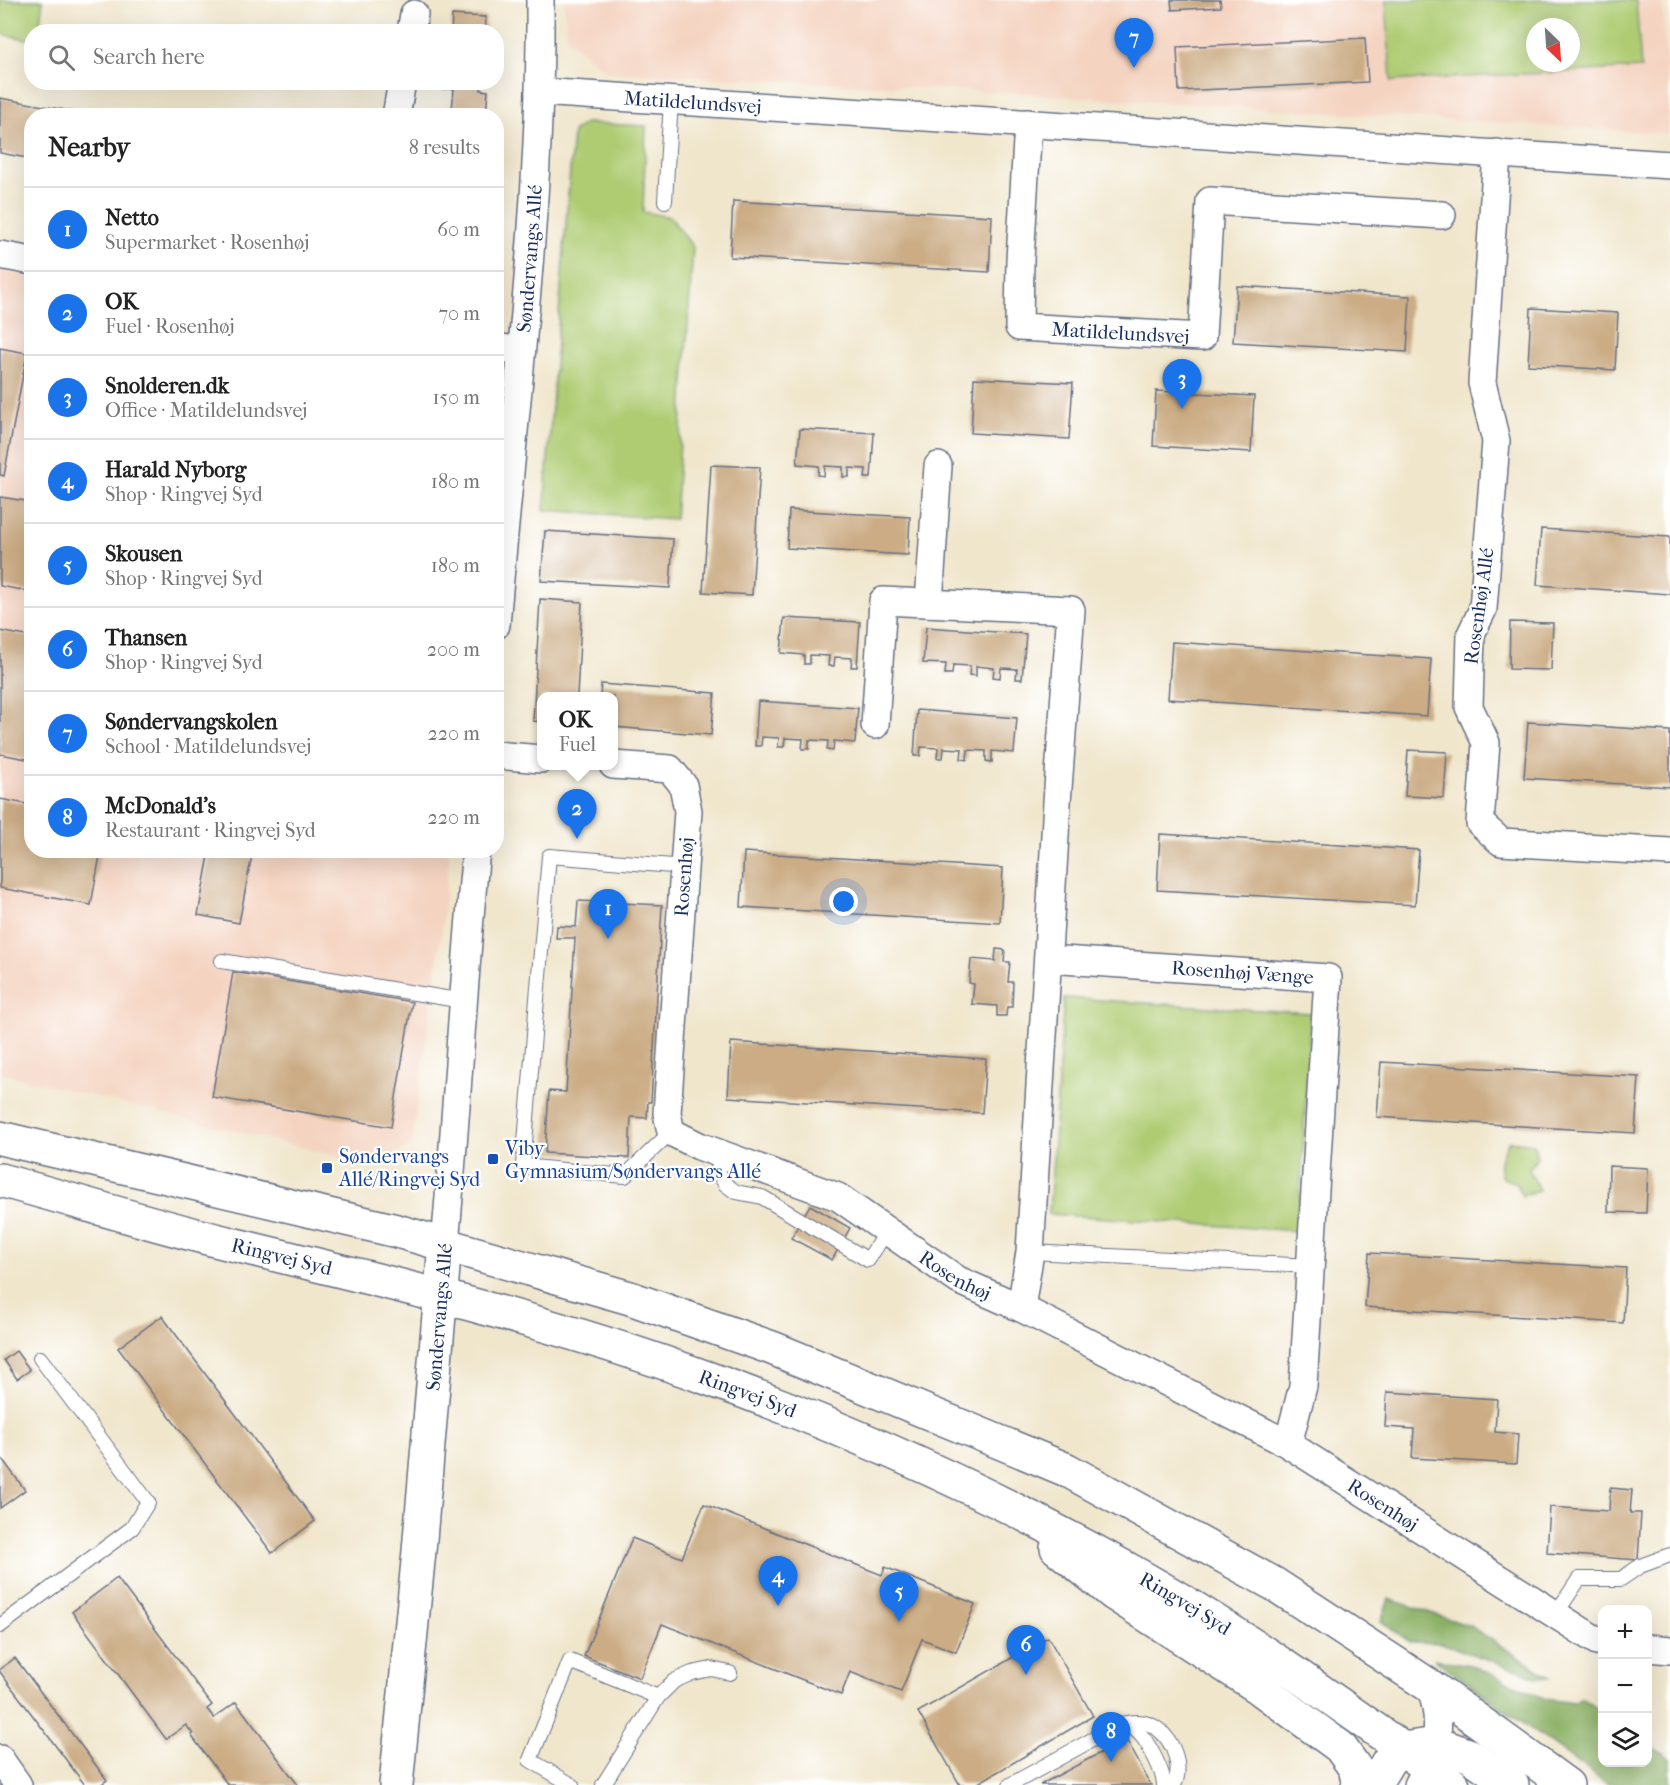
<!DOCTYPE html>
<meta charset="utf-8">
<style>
body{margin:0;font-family:"IM FELL French Canon",serif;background:#f2f2f2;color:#222}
.controls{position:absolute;right:18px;bottom:18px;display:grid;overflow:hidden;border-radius:12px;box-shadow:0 6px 24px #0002}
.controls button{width:54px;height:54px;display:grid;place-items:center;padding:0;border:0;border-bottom:2px solid #e0e0e0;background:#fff;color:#222;font:30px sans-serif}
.compass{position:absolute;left:1526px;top:18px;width:54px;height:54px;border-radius:50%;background:#fff;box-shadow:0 6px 24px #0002;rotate:155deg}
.you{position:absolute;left:844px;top:902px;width:21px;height:21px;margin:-15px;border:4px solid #fff;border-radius:50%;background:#1a73e8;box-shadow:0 0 0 9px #1a73e833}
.badge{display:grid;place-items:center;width:39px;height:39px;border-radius:50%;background:#1a73e8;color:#fff;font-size:20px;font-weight:700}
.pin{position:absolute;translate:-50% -50px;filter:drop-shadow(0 2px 3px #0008)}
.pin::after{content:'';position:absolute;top:32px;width:21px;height:18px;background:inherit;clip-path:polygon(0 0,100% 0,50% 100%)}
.popup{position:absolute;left:537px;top:692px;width:81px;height:78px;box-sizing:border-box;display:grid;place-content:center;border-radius:12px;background:#fff;filter:drop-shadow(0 2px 4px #0005);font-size:20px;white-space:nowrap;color:#767676}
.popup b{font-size:22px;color:#222}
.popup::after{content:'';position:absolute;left:50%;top:100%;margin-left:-12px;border:12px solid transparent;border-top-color:#fff}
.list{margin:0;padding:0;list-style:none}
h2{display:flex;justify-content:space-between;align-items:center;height:78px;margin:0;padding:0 24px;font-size:26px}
h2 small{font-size:20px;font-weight:400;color:#767676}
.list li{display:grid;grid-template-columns:39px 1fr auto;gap:18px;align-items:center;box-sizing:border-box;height:84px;padding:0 24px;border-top:2px solid #e0e0e0}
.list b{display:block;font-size:22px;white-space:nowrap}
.list p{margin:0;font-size:20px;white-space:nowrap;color:#767676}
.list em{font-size:20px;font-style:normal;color:#767676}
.icon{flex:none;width:33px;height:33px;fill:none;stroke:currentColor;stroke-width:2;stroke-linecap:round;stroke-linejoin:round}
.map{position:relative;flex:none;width:1670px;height:1785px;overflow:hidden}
.search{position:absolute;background:#fff;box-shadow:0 6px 24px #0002;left:24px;top:24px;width:480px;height:66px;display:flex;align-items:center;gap:15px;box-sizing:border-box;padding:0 21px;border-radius:24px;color:#767676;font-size:22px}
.panel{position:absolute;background:#fff;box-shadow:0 6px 24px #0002;left:24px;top:108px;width:480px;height:750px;border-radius:24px}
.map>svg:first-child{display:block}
</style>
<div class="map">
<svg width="1670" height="1785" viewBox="0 0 1670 1785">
<rect width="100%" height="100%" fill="#fff"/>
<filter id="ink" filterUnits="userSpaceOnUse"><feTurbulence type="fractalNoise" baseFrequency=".0167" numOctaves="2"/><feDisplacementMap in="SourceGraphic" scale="12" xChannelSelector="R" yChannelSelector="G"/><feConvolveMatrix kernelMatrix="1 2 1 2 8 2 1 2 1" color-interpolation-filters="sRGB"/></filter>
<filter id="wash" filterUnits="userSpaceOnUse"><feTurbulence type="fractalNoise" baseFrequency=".008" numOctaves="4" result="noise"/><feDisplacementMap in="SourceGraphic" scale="24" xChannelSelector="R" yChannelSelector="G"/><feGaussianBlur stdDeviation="1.35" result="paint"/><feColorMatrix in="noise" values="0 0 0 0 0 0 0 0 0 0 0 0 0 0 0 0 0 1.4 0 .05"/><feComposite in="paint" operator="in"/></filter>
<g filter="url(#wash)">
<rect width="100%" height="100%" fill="#f0e6cc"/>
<g fill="#f4d3c0" fill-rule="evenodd">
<path d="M 564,0 L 1663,0 L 1670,134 L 997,92 L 607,72 L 567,39 ZM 1535,27 L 1571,27 L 1571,63 L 1535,63 Z"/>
<polygon points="0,271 31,277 32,850 450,851 441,936 412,1145 376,1166 0,1073"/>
</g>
<g fill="#afcc73" stroke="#657e68" stroke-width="1.5" fill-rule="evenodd">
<polygon points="0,0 43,0 39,31 32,32 31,40 0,34"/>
<path d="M 1386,0 L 1636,0 L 1641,68 L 1391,81 ZM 1535,27 L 1571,27 L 1571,63 L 1535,63 Z"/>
<polygon points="585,123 646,126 643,212 670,217 693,247 675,519 544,510 573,132"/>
<polygon points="1064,998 1311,1013 1298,1231 1049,1214"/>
<path d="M 1509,1141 L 1534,1144 L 1537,1158 L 1529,1169 L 1539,1190 L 1522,1196 L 1517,1183 L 1502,1178 C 1496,1164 1502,1154 1509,1141 Z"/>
</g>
<g fill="#8bb065" stroke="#537062" stroke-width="1.5">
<polygon points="1389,1599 1470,1626 1551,1678 1537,1677 1441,1643 1410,1642 1381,1621"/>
<polygon points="1434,1659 1471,1665 1546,1699 1574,1703 1582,1698 1602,1712 1602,1762 1648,1762 1648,1744 1670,1759 1670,1785 1609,1785"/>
</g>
<g id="blocks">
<g fill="#cbac84">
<polygon points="1171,0 1220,0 1221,7 1172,10"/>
<polygon points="452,15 486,17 485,32 451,32"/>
<polygon points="1365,38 1368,82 1179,91 1177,47"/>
<polygon points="447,82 482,82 481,90 488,91 486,116 442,114 442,108 452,109 454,89 436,89 437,83"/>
<polygon points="0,98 87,114 87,116 32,116 32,159 0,153"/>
<polygon points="733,201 992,216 989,272 730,257"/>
<polygon points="1237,286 1410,296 1407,352 1233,342"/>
<polygon points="1531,308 1618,313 1615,370 1528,365"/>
<polygon points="0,348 27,353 4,476 0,475"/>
<polygon points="974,378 1073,383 1069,439 971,433"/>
<polygon points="1156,391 1254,396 1251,452 1153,446"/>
<polygon points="800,429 874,433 871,478 865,478 866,469 849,468 849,477 843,477 843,467 825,466 824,476 818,475 819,466 797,464"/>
<polygon points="711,465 760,467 752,595 703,592"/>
<polygon points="0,497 32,502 32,592 0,586"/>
<polygon points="789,510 910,517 908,555 787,548"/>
<polygon points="1541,529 1670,537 1670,594 1537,585"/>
<polygon points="545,531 673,539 670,588 541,581"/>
<polygon points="540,599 582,602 577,696 541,696 541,722 533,721"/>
<polygon points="784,618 860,622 857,667 851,667 852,658 835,657 834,666 828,666 829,656 810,655 810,664 804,664 804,655 781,653"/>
<polygon points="1510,622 1553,623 1551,670 1509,669"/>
<polygon points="926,627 1026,634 1022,679 1016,679 1017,669 1001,668 1000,678 993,677 994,668 976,666 976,676 969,675 970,666 953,665 952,674 945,674 946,664 923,663"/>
<polygon points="0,631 32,637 32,760 0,754"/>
<polygon points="1172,642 1431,659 1427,716 1168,699"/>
<polygon points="601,684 715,693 711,735 613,727 613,696 600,696"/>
<polygon points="758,701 858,708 855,743 834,741 833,751 827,750 828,741 809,740 809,749 802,749 803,739 785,738 784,747 778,747 779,738 762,737 761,746 755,746"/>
<polygon points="917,710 1017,718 1014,753 992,751 992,762 986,761 986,751 968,750 967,760 961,759 962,749 944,748 943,758 937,758 938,748 921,747 920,756 914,756"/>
<polygon points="1528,722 1670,731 1670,787 1524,778"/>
<polygon points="1408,750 1447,752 1444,798 1405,796"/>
<polygon points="0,799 32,805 32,850 101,850 91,905 0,888"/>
<polygon points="1160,834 1419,850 1415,905 1157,890"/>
<polygon points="210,850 253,850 239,923 198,915"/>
<polygon points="744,852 1003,868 1000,923 741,907"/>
<polygon points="578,901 662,905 651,1102 648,1102 647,1118 631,1117 629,1158 545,1153 549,1091 566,1092 575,938 556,938 557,926 576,927"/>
<polygon points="996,949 1005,950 1004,962 1010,962 1008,982 1013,982 1012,1007 1007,1007 1006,1016 997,1016 997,1006 972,1004 974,984 969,983 971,959 995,961"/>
<polygon points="233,972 412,1002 391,1127 212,1097"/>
<polygon points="731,1042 986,1059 982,1113 728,1097"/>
<polygon points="1381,1062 1639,1077 1635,1133 1377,1117"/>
<polygon points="1609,1166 1648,1168 1646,1213 1608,1212"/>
<polygon points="810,1205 850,1228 832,1260 791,1238"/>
<polygon points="1369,1253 1626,1268 1623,1323 1365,1307"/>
<polygon points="162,1316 315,1521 272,1553 118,1348"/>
<polygon points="16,1351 30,1370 17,1379 4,1360"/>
<polygon points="1387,1392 1497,1399 1495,1432 1518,1434 1516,1464 1412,1458 1414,1429 1385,1427"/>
<polygon points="0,1456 25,1490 0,1508"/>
<polygon points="1610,1488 1632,1490 1630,1513 1641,1513 1638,1560 1547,1553 1550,1507 1609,1511"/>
<polygon points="704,1504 882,1575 885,1567 975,1604 956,1652 922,1639 901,1692 850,1672 841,1695 662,1624 640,1678 584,1656 632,1538 682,1558"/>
<polygon points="117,1578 212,1705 207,1709 214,1718 236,1702 298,1785 228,1785 191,1735 193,1734 186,1725 166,1739 72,1612"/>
<polygon points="1048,1637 1093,1716 975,1785 960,1785 918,1712"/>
<polygon points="15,1658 107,1780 100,1785 85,1785 0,1672 0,1669"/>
<polygon points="1126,1739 1151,1785 1040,1785"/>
</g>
</g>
</g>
<g filter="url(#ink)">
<use href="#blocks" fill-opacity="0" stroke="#666f84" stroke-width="1.5"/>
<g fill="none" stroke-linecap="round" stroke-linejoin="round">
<defs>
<g id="service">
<polyline points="665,201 671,100"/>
<polyline points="222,961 463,1001"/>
<polyline points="671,1132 625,1176 523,1166 549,856 685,867"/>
<polyline points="718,1153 719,1173 725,1184 736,1192 762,1197 868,1260 887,1230"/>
<polyline points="1030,1252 1311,1266"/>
<polyline points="1555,1615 1579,1579 1621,1579 1640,1566 1670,1555"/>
<polyline points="0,1626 132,1528 148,1502 40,1358"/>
<path d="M 1121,1724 C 1128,1726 1134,1728 1139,1733 C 1148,1742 1164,1772 1164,1785"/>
<polyline points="572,1785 530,1760 570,1661 658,1697"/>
<polyline points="603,1785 658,1697 674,1681 692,1673 711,1669 730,1673"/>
<path d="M 1010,1785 L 1121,1724 C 1130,1722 1137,1721 1145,1723 C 1169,1728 1185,1764 1174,1785"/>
</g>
<g id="minor">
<polyline points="411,32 414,14"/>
<path id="s1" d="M 539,92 L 1670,165"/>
<polyline points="396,116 402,82"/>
<path id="s2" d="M 1028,123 L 1020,260 L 1019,327 L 1202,337 L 1210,201 L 1442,215"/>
<polyline points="1497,153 1482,383 1496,441 1483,609 1471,634 1469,707 1486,743 1480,823 1501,842 1670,852"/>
<polyline points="0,255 32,261"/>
<polyline points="496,347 521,351"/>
<polyline points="929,603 938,466"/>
<path id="s3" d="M 496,625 C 513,417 542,209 540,0"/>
<polyline points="875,725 883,601 1071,610 1057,802 1030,1252 1021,1308"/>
<polyline points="496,755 541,759"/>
<path id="s4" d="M 613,765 L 670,769 L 683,785 L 688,811 L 667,1113 L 671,1132 L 699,1146 L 838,1197 L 958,1280 L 1021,1308 L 1288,1444 L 1597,1641 L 1602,1642"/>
<path id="s5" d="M 1048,959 L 1328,978 L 1303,1386 L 1288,1444"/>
<path d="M 445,1244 C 457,1113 463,982 476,850"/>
<polyline points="1648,1648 1670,1650"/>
<polyline points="0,1759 18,1785"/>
<path d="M 1418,1785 C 1438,1749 1444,1725 1430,1686"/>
</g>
<g id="tertiary">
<path id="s6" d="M 396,1785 L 419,1551 L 445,1244"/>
</g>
<g id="secondary">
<polyline points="0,1138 397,1231 630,1298 772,1348 1067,1470 1274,1584 1430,1686 1567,1785"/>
<path id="s7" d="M 0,1180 C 77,1201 153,1225 231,1244 C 391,1283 551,1321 707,1378 C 852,1430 992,1494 1127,1569 C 1241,1632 1347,1709 1453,1785"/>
<polyline points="1057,1548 1114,1594 1258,1687 1340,1747 1355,1768 1359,1785"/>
<polyline points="1374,1785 1389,1760 1402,1749 1437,1744 1471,1756 1512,1785"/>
</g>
</defs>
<use href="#service" stroke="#666f84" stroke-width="16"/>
<use href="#minor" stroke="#666f84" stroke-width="30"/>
<use href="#tertiary" stroke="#666f84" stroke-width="36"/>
<use href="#secondary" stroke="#666f84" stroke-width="36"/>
<use href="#service" stroke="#fff" stroke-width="14"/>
<use href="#minor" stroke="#fff" stroke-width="27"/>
<use href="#tertiary" stroke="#fff" stroke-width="33"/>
<use href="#secondary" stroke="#fff" stroke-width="33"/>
</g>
</g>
<g fill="#1a4fb4" stroke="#fff" stroke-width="2">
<rect x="487" y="1153" width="12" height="12" rx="3"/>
<rect x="321" y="1162" width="12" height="12" rx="3"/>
</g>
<g text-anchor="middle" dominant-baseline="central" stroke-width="4.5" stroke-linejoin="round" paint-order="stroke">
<g font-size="20" fill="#1b2f5e" stroke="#fff">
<text stroke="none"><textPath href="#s1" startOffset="154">Matildelundsvej</textPath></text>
<text stroke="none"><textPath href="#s3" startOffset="368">Søndervangs Allé</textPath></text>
<text stroke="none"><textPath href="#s2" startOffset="306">Matildelundsvej</textPath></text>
<text transform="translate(1479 606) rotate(-82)">Rosenhøj Allé</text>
<text transform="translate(684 877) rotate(-86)">Rosenhøj</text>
<text stroke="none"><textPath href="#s5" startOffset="195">Rosenhøj Vænge</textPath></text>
<text stroke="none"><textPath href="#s7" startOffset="292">Ringvej Syd</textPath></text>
<text stroke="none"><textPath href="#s4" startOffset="747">Rosenhøj</textPath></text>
<text stroke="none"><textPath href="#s6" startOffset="470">Søndervangs Allé</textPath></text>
<text stroke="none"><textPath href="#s7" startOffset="778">Ringvej Syd</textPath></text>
<text stroke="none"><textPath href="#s4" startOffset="1233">Rosenhøj</textPath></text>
<text stroke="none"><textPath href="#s7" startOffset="1264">Ringvej Syd</textPath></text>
</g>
<g font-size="20" fill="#164399" stroke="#fff" text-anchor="start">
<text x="505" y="1148">Viby<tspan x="505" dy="23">Gymnasium/Søndervangs Allé</tspan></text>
<text x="339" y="1156">Søndervangs<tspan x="339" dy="23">Allé/Ringvej Syd</tspan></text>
</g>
</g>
</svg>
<div class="controls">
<button>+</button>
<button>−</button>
<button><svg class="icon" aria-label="layers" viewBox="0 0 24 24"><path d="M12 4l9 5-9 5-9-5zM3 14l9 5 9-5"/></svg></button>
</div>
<svg class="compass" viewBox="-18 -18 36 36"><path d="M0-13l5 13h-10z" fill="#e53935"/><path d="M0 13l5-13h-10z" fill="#767676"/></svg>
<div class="you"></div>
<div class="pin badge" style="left:608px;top:939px">1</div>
<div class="pin badge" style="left:577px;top:839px">2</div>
<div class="popup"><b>OK</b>Fuel</div>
<div class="pin badge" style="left:1182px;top:409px">3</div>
<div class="pin badge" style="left:778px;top:1606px">4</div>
<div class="pin badge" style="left:899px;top:1622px">5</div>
<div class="pin badge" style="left:1026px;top:1675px">6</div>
<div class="pin badge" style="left:1134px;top:68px">7</div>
<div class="pin badge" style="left:1111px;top:1762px">8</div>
<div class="search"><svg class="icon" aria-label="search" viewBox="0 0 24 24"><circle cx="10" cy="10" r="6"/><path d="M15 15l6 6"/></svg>Search here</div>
<section class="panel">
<h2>Nearby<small>8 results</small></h2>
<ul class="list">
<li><span class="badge">1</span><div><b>Netto</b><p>Supermarket · Rosenhøj</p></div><em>60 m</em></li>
<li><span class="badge">2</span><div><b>OK</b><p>Fuel · Rosenhøj</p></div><em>70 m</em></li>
<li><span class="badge">3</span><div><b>Snolderen.dk</b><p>Office · Matildelundsvej</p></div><em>150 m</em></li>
<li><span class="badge">4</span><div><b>Harald Nyborg</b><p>Shop · Ringvej Syd</p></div><em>180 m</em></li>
<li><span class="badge">5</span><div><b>Skousen</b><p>Shop · Ringvej Syd</p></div><em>180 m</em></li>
<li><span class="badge">6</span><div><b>Thansen</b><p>Shop · Ringvej Syd</p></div><em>200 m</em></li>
<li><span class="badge">7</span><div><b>Søndervangskolen</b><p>School · Matildelundsvej</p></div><em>220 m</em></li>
<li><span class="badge">8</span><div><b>McDonald's</b><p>Restaurant · Ringvej Syd</p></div><em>220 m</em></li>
</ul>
</section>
</div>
